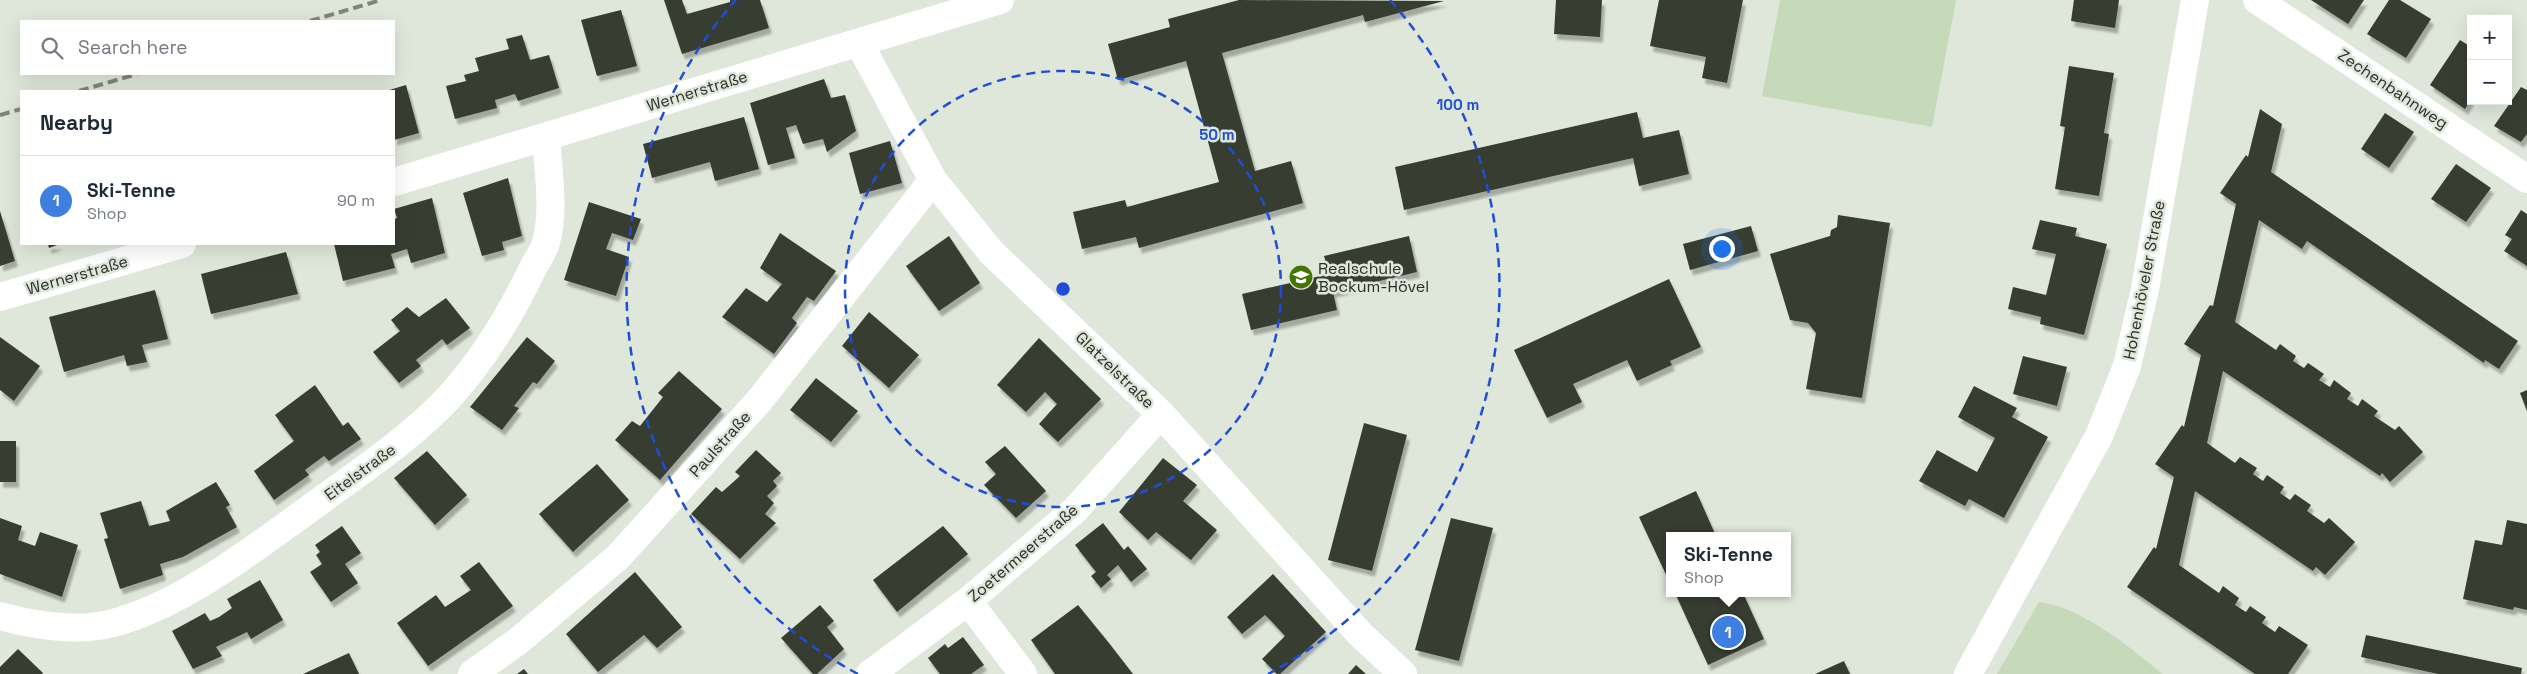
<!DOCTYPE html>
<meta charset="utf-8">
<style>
body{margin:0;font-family:"Space Grotesk",sans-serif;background:#f2f2f3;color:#1f2937}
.controls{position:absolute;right:15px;top:15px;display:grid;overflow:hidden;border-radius:0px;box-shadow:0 5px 20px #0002}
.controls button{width:45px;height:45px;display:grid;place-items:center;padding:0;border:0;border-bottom:1px solid #e0e1e3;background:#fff;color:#1f2937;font:25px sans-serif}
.you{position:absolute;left:1721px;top:248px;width:18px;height:18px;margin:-12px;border:4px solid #fff;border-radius:50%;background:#1a73e8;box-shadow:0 0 0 8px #1a73e833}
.badge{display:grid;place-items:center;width:32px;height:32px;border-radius:50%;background:#b45309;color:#fff;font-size:16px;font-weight:700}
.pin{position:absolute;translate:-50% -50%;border:2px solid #fff;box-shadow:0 1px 5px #0006}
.popup{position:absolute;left:1666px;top:532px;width:125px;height:65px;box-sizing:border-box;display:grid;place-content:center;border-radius:0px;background:#fff;filter:drop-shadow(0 1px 4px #0005);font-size:16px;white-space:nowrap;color:#747a83}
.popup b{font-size:19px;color:#1f2937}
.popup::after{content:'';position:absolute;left:50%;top:100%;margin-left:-10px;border:10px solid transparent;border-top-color:#fff}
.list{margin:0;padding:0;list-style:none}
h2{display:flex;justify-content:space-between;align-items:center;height:65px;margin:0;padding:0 20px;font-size:21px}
h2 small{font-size:16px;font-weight:400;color:#747a83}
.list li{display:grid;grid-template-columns:32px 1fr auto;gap:15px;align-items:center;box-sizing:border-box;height:90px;padding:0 20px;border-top:1px solid #e0e1e3}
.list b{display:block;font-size:19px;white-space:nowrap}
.list p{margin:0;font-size:16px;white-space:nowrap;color:#747a83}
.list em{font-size:16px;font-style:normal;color:#747a83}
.icon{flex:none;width:28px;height:28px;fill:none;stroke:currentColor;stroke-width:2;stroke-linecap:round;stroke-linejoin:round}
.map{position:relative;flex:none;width:2527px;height:674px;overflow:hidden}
.search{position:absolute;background:#fff;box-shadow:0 5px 20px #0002;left:20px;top:20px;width:375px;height:55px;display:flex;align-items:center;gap:12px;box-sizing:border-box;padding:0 18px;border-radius:0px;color:#747a83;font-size:19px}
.panel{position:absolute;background:#fff;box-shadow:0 5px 20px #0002;left:20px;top:90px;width:375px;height:155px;border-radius:0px}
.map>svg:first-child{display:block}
</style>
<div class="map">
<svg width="2527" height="674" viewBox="0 0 2527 674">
<defs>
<filter id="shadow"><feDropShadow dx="3" dy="5.5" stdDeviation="1" flood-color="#0004"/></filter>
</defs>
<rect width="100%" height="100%" fill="#dfe7da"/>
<g fill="#c6d9b9">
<polygon points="1780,0 1956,0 1932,127 1762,96"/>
<path d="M 2039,602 C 2079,606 2131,647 2162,674 L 1997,674 Z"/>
</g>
<g fill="#373e33" filter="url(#shadow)">
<polygon points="664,0 682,0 687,14 730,2 730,0 760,0 769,28 682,54"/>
<polygon points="1239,0 1444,1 1365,22 1363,15 1222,53 1255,171 1291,161 1303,203 1139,248 1136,237 1082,249 1073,212 1125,200 1127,207 1219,182 1186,61 1118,80 1108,44 1170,27 1168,19"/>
<polygon points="1556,0 1602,0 1600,37 1554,34"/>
<polygon points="1659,0 1743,0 1727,83 1702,78 1706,57 1650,46"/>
<polygon points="2074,0 2119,0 2115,28 2071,21"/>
<polygon points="2311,0 2364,0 2348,24"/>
<polygon points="2389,0 2400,0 2431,19 2406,58 2367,34"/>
<polygon points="621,10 637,66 597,76 581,20"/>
<polygon points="522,35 530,60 549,55 559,88 518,101 515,94 495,100 497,108 455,119 446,86 466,81 464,75 479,71 475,58 509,49 506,39"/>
<polygon points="2460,40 2471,47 2471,100 2465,109 2430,85"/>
<polygon points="2069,66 2114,73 2104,133 2109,134 2099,196 2055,189 2065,127 2060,126"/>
<polygon points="824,79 831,98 845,95 856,131 827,152 823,139 803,144 796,125 786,128 795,158 768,165 750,103"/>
<polygon points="406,85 419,133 394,140 394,91 386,91"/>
<polygon points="2521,87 2527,90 2527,134 2521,142 2494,126"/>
<polygon points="2260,109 2282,124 2271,172 2518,341 2499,369 2485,360 2484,363 2307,241 2302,249 2259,220 2235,322 2276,350 2280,344 2296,356 2293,361 2304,368 2308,363 2324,374 2319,380 2330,387 2334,380 2351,393 2347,399 2358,406 2362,399 2378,411 2374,416 2395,430 2399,426 2423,452 2390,482 2382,473 2380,476 2223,371 2207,443 2235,463 2240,457 2257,468 2253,474 2263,481 2267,475 2284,487 2280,493 2290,500 2295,494 2311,505 2307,511 2324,523 2329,518 2355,542 2325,575 2316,567 2313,571 2195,491 2179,565 2219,593 2223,586 2239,598 2235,605 2246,612 2250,606 2266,617 2262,623 2275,632 2279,626 2308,645 2288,674 2255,674 2127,587 2154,547 2156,549 2174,477 2155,464 2182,425 2184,427 2201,355 2184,344 2210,305 2213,306 2236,204 2220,193 2246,155 2248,157"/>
<polygon points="1637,112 1643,138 1679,130 1689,174 1639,186 1633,158 1404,210 1395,167"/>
<polygon points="2385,113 2414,132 2389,168 2361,149"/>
<polygon points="744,117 759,169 715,181 710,162 652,178 643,144"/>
<polygon points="890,141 902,183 860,194 849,153"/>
<polygon points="2456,164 2491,188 2466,222 2431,199"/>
<polygon points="508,178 522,236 502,242 504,250 482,256 463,193"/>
<polygon points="432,198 445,253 411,263 407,249 391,254 395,268 343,281 334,244 394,244 394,219 397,218 394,209"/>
<polygon points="589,202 641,219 633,240 612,233 606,249 629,257 616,296 564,280"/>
<polygon points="2521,210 2527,214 2527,266 2504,251 2512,239 2505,235"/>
<polygon points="0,211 15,261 0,266"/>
<polygon points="1838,215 1890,223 1862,398 1806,389 1816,333 1808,323 1790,320 1770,254 1830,236 1831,230 1837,227"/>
<polygon points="2040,220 2077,228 2075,236 2107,244 2084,335 2040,324 2041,317 2008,309 2013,287 2046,295 2056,254 2032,249"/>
<polygon points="1751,226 1758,251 1690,270 1683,244"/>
<polygon points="780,233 836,271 814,301 807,297 792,318 797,323 774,354 722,317 746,288 767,302 782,284 760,268"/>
<polygon points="949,236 980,283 939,311 906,266"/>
<polygon points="1409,236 1417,272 1333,292 1337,310 1251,330 1242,294 1329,274 1324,256"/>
<polygon points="48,244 60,244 49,248"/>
<polygon points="286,252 298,294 211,314 201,274"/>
<polygon points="1669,279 1701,347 1670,361 1672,365 1637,381 1627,360 1573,384 1582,402 1547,418 1514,350"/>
<polygon points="155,290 168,339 142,345 147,362 127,366 124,355 64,372 49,317"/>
<polygon points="446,298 470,328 447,345 442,339 416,360 421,366 399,383 373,352 400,331 391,320 407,307 419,317"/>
<polygon points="869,312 919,355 889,388 842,346"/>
<polygon points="0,337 40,366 14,401 0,390"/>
<polygon points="527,337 555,361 537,384 533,382 514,406 519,408 502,430 470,407"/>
<polygon points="1039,338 1101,399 1058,442 1039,424 1057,404 1045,392 1026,412 997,385"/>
<polygon points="2023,356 2067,367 2057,406 2013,394"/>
<polygon points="679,371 722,409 660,480 615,440 632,421 640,426 663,397 658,393"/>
<polygon points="816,378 858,411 831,442 790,410"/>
<polygon points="315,385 343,426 348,422 361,439 329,461 324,456 305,470 309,475 274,500 254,471 294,441 275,415"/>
<polygon points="1974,386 2017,408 2012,417 2048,437 2004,518 1969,499 1965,506 1919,481 1937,450 1977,472 1995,438 1958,417"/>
<polygon points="2527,390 2527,411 2520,393"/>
<polygon points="1364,423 1407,435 1372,571 1328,560"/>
<rect x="0" y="441" width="16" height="41"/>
<polygon points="1005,446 1046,491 1016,518 984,485 996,474 985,462"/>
<polygon points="756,450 781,473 773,481 777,486 767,496 774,503 765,514 776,523 740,559 691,514 716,487 722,492 740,476 735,472"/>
<polygon points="427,451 467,495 435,525 394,478"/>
<polygon points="1163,458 1197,485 1183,501 1217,530 1191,560 1156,532 1148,540 1119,512"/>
<polygon points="597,464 629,500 573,552 539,514"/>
<polygon points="216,482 230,505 226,507 237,527 183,557 160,564 163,575 120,589 104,539 108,538 100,513 141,501 149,526 170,521 166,511"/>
<polygon points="1696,491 1716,536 1669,536 1669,581 1639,517"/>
<polygon points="0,518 22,526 18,540 35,546 40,532 78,545 62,597 0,574"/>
<polygon points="1451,518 1493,528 1459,661 1415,650"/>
<polygon points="2507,520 2527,524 2527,610 2514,607 2513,610 2463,599 2475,540 2502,545"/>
<polygon points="1103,523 1124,550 1128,546 1147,569 1131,582 1118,565 1107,575 1111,579 1101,588 1091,576 1096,572 1075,545"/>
<polygon points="342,526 361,553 345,564 358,583 331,602 310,572 322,564 316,555 320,552 315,545"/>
<polygon points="943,526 968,554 897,612 873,580"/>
<polygon points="479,562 513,606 428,666 397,623 436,595 445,607 471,590 460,576"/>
<polygon points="635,572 682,627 657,648 644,635 598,672 566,634"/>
<polygon points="1273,574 1326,632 1280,674 1277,674 1262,659 1285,636 1273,623 1265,615 1242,634 1227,617"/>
<polygon points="260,580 283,620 251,639 247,632 216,647 222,656 193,669 172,631 205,613 210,621 219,617 232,608 227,599"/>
<polygon points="1675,593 1743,593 1764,639 1708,665"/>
<polygon points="820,605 834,621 827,627 844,649 817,674 813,674 781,638"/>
<polygon points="1078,605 1109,643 1133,674 1055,674 1031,640"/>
<polygon points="2366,635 2522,668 2521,674 2438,674 2361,657"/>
<polygon points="963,637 984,665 971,674 940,674 928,658 945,644 948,648"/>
<polygon points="18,649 43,673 42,674 0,674 0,667"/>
<polygon points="349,653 359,674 303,674"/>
<polygon points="1844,661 1850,674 1815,674"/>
<polygon points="1356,665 1366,674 1348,674"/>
<polygon points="524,669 528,674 517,674"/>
</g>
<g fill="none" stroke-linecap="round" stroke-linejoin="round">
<g stroke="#fff" stroke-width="28">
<polyline points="2257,0 2527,179"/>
<polyline points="859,43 933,180 991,252 1161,414 1360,634 1403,674"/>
<polyline points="394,182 1000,0"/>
<polyline points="0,297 182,244"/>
<polyline points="968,601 1023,674"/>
<path d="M 0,616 C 31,625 77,632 109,624 C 180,607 256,547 316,504 C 362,470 413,437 452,394 C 484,358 512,312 533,268 C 537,260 544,251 546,242 C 555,211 548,169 546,137"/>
<polyline points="472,674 517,642 618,557 759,401 933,180"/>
<polyline points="870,674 968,601 1075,510 1161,414"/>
</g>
<polyline stroke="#fff" stroke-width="28" points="1968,674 2099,436 2127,366 2145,289 2195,0"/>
<g stroke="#81867d" stroke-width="4" stroke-dasharray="10 5" stroke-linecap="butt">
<polyline points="310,21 381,0"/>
<polyline points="79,91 137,74"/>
<polyline points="0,115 21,109"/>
</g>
</g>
<g fill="none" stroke="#1d4ed8" stroke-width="2.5" stroke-dasharray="9 6">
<circle cx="1063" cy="289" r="218"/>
<path d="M858 674A436 436 0 0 1 736 0M1390 0A436 436 0 0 1 1268 674"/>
</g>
<defs>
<symbol id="school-disc" viewBox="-11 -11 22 22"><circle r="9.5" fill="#427600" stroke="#dfe7da"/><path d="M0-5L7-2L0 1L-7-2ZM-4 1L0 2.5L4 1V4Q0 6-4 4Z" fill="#fff"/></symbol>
</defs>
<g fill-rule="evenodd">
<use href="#school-disc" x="1287" y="263" width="28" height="28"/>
</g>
<g text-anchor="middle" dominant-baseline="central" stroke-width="5" stroke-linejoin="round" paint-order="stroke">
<g font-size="16" fill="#292c27" stroke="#dfe7da">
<text transform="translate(2393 89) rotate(34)">Zechenbahnweg</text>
<text transform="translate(697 91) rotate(-17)">Wernerstraße</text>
<text transform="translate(77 275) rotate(-16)">Wernerstraße</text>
<text transform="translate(2144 280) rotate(-79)">Hohenhöveler Straße</text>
<text transform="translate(1115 370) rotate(44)">Glatzelstraße</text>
<text transform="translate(720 444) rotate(-48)">Paulstraße</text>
<text transform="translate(360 472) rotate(-36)">Eitelstraße</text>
<text transform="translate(1023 553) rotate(-41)">Zoetermeerstraße</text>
</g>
<g font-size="16" fill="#292c27" stroke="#dfe7da" text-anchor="start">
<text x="1318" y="268">Realschule<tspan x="1318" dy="18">Bockum-Hövel</tspan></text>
</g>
</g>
<circle cx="1063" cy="289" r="8" fill="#1d4ed8" stroke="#dfe7da" stroke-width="2.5"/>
<g font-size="15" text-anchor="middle" font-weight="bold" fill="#1d4ed8" stroke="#dfe7da" stroke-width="5" stroke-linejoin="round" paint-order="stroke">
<text x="1458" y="110">100 m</text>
<text x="1217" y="140">50 m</text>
</g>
</svg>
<div class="controls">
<button>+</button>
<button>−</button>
</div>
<div class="you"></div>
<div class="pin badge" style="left:1728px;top:632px;background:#3f7fe0">1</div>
<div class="popup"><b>Ski-Tenne</b>Shop</div>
<div class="search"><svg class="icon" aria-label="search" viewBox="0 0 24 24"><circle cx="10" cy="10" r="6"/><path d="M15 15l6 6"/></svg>Search here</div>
<section class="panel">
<h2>Nearby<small></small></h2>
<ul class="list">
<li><span class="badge" style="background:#3f7fe0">1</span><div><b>Ski-Tenne</b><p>Shop</p></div><em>90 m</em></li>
</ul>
</section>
</div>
